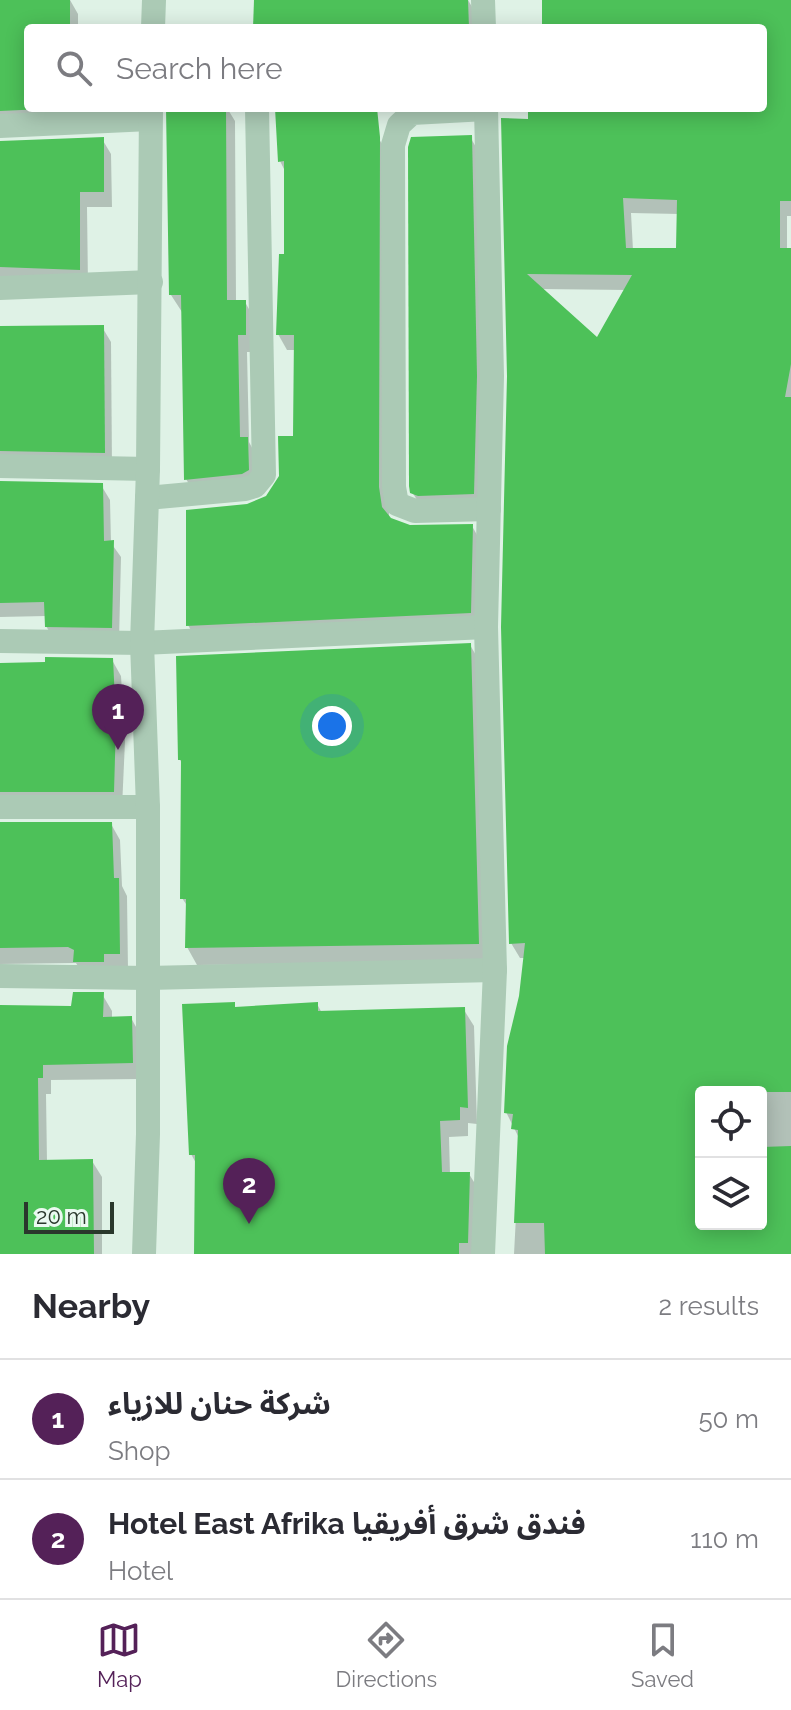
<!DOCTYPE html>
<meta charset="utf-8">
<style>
body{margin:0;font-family:Raleway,"Noto Sans Arabic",sans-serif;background:#f2f2f3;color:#2b2b33}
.controls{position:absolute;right:24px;bottom:24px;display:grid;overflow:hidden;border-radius:8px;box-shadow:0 4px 20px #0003}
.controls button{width:72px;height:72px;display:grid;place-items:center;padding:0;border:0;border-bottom:2px solid #e1e1e2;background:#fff;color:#2b2b33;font:40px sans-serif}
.scale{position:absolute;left:24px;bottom:20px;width:90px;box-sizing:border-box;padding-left:8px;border:4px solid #2a382c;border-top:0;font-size:22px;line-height:28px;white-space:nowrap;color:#2a382c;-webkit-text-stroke:6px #ebf9f1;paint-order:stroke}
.you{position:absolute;left:332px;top:726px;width:28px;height:28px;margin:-20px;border:6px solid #fff;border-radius:50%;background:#1a73e8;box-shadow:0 0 0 12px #1a73e833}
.badge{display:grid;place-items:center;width:52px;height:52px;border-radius:50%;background:#542158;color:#fff;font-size:26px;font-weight:700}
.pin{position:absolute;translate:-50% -66px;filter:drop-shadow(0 2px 4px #0008)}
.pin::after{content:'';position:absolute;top:42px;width:28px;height:24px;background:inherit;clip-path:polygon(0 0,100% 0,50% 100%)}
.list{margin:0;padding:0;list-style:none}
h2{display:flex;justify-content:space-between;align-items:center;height:104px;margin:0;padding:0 32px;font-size:34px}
h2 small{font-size:26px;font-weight:400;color:#7c7c81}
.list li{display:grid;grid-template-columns:52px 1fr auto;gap:24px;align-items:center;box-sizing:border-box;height:120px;padding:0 32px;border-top:2px solid #e1e1e2}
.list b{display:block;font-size:30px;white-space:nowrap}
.list p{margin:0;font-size:26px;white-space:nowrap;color:#7c7c81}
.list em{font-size:26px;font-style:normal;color:#7c7c81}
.icon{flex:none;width:44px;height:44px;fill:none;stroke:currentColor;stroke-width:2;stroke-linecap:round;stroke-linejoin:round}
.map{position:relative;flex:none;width:791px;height:1254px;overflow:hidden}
.search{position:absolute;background:#fff;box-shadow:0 4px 20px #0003;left:24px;right:24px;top:24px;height:88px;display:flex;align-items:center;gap:20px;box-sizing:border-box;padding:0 28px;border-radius:8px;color:#7c7c81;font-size:30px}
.sheet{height:344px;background:#fff}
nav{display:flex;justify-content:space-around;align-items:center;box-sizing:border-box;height:112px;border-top:2px solid #e1e1e2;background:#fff;font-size:22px;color:#7c7c81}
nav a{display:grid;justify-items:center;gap:4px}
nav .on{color:#542158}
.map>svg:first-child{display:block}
</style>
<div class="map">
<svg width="791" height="1254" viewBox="0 0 791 1254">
<rect width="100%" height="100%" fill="#dff2e6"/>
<g fill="#0003" fill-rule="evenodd">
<polygon points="0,0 70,0 78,14 78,28 28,28 28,108 108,108 108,121 0,129"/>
<polygon points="256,0 468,0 475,12 475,28 255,28"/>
<path d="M 544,0 L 791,0 L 791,216 L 787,216 L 787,250 L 791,250 L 791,1254 L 514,1254 L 520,1140 L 506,1112 L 525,958 L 520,958 L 511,943 L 530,108 L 763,108 L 763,28 L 544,28 ZM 631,213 L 679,214 L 678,250 L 633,250 ZM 540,289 L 626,290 L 598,340 ZM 701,1092 L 761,1092 L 761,1224 L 701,1224 Z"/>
<polygon points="168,108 227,108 235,121 236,302 245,302 255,320 255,352 247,352 249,442 257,457 258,488 197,497 186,479 182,312 171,295"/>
<polygon points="470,137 476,147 482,388 479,504 419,503 412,492"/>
<polygon points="102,139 111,154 112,207 87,207 88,285 0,282 0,143"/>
<polygon points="379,139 388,154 389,519 410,527 472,526 481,542 479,628 197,641 188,625 247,506 267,498 281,476 295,438 296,350 287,350 278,334 286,256 286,173 280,161"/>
<polygon points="102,327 111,342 112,467 0,470 0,328"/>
<polygon points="0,483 101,485 110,500 111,543 121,557 119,641 55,641 46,626 46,616 0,617"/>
<polygon points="470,645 480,662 488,962 197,965 187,947 188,907 182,898 183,765 180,760"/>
<polygon points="112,660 121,676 125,741 122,808 0,813 0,665"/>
<polygon points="0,824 111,824 120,840 122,886 127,896 128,970 85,978 76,963 0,964"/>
<polygon points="102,994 112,1011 112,1018 131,1018 140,1034 141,1079 51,1080 51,1094 46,1094 47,1162 92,1161 102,1177 102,1254 0,1254 0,1007 73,1008"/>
<polygon points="234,1004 236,1009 317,1004 322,1013 464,1010 474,1026 477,1124 468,1123 468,1136 449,1137 450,1174 469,1174 479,1190 477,1254 196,1254 197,1165 191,1154"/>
</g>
<g fill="#4dc159" fill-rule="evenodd">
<polygon points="0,0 70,0 70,28 28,28 28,108 64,108 0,111"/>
<polygon points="254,0 468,0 469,28 253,28"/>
<path d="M 542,0 L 791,0 L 791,201 L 780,201 L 780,248 L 791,248 L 791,364 L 785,397 L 791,397 L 791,1092 L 701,1092 L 701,1151 L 697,1151 L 696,1203 L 701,1204 L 701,1224 L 761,1224 L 761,1147 L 791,1146 L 791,1254 L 545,1254 L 544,1223 L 514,1223 L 518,1130 L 511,1129 L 513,1114 L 504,1113 L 507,1046 L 519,996 L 525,943 L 509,944 L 501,627 L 507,376 L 501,118 L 528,119 L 528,108 L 763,108 L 763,28 L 542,28 ZM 623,198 L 677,200 L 676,248 L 626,248 ZM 527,274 L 632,275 L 597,337 Z"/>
<polygon points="166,108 226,108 227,300 246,300 246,335 238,335 239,387 240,437 248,437 249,470 242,474 184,480 181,295 169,295"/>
<polygon points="275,108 377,108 380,137 379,487 382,507 391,518 410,525 473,524 471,613 186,626 186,510 247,504 266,496 279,476 278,436 293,436 294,335 276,335 279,254 284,254 284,161 278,162"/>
<polygon points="472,135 477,376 474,494 418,496 410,493 409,486 408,147 411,137"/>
<polygon points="104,137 104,192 80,192 80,270 0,267 0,141"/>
<polygon points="104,325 105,453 0,451 0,326"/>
<polygon points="0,481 103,483 104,541 114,540 112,628 45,627 44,602 0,603"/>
<polygon points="471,643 479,944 185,948 186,899 180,899 181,760 178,760 176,656"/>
<polygon points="45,657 113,658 116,723 114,792 0,792 0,663 45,662"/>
<polygon points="0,822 112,822 114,878 119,878 120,954 104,954 104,962 73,962 74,950 68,947 0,948"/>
<polygon points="73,992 104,992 103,1017 132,1016 133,1063 43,1065 43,1078 38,1078 39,1160 93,1159 94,1254 0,1254 0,1005 71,1006"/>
<polygon points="235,1002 235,1007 318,1002 318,1011 465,1007 468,1108 460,1107 460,1120 440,1121 442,1172 470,1172 468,1243 459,1243 459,1254 194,1254 195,1155 189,1155 182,1004"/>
</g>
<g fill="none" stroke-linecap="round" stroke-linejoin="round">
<g stroke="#abcab5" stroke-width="24">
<polyline points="483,0 484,28"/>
<polyline points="153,28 154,0"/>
<polyline points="486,109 412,113 399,125 393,145 394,487 397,504 415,511 489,509"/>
<polyline points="0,126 150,119"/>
<polyline points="0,288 151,282"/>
<polyline points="0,466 148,469"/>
<polyline points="147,498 245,489 255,486 264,475 257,108"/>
<polyline points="0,641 142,643 486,627"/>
<polyline points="0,807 148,807"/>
<polyline points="0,976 148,978 495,970"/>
<polyline points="144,1254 148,1134 148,807 142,643 148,469 151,108"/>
<polyline points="483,1254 495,970 486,627 492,376 486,108"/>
</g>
</g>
</svg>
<div class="controls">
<button><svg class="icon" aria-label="locate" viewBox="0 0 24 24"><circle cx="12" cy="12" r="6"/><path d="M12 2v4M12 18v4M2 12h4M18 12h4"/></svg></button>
<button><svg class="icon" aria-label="layers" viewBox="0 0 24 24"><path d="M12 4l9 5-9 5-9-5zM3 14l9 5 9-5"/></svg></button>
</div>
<div class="scale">20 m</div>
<div class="you"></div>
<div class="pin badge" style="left:118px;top:750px">1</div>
<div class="pin badge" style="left:249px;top:1224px">2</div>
<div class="search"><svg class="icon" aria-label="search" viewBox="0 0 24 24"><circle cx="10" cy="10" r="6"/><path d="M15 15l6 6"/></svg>Search here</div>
</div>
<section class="sheet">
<h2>Nearby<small>2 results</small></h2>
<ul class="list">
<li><span class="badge">1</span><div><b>شركة حنان للازياء</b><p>Shop</p></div><em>50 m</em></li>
<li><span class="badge">2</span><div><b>Hotel East Afrika فندق شرق أفريقيا</b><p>Hotel</p></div><em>110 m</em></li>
</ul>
</section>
<nav>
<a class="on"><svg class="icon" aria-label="map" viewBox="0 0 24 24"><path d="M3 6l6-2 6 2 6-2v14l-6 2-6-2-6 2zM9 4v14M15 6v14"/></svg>Map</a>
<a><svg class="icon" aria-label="directions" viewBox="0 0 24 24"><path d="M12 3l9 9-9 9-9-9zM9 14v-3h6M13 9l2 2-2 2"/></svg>Directions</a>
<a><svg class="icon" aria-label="saved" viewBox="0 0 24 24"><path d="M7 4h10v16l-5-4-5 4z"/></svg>Saved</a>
</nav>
